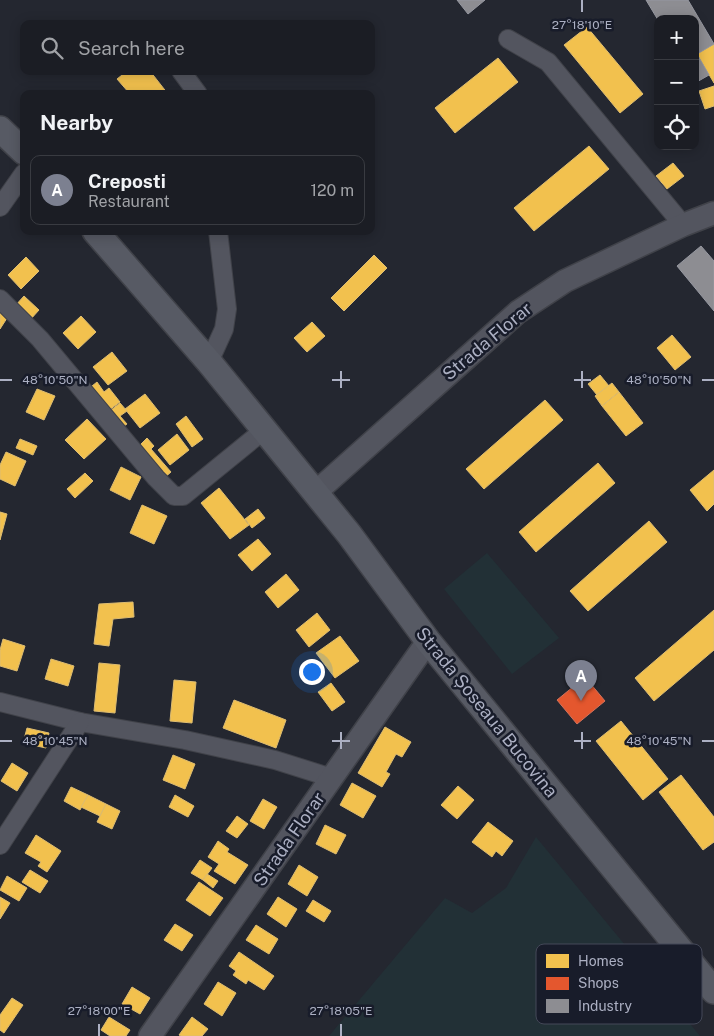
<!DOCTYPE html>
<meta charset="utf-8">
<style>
body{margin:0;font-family:"Public Sans",sans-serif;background:#24262c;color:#f1f3f6}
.controls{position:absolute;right:15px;top:15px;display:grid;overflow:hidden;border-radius:10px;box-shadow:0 2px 12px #0003}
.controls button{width:45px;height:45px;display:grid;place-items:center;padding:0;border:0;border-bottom:1px solid #393b41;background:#1b1d24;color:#f1f3f6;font:25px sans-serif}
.you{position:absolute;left:311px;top:671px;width:18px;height:18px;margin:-12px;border:4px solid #fff;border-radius:50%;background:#1a73e8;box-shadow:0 0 0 8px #1a73e833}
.badge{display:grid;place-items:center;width:32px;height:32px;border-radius:50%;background:#7c8090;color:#fff;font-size:16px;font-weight:700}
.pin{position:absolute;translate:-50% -41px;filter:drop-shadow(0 1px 2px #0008)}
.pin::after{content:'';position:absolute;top:26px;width:18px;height:15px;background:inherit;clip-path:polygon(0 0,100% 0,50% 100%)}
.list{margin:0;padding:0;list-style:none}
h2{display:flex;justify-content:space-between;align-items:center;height:65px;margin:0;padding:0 20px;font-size:21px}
h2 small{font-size:16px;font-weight:400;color:#a0a2a6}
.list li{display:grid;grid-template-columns:32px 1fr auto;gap:15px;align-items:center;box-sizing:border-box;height:70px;margin:0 10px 10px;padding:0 10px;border:1px solid #393b41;border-radius:10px}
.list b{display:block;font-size:19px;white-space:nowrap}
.list p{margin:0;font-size:16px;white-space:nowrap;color:#a0a2a6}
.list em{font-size:16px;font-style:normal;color:#a0a2a6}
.icon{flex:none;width:28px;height:28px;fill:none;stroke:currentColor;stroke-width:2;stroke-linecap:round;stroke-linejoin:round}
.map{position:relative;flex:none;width:714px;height:1036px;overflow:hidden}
.search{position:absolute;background:#1b1d24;box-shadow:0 2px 12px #0003;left:20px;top:20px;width:355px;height:55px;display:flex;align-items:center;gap:12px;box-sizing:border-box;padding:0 18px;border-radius:10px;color:#a0a2a6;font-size:19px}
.panel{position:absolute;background:#1b1d24;box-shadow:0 2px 12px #0003;left:20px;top:90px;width:355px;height:145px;border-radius:10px}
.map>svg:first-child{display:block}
</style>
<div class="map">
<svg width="714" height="1036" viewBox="0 0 714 1036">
<rect width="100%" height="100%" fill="#242730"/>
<g fill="#223036">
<polygon points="487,553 559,638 512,674 444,589"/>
<polygon points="536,837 700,1036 329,1036 445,898 472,913 506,888"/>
</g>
<g fill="#f2c14e" stroke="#ddbc71">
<polygon points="587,27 643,94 620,113 564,45"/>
<polygon points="714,44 714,83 697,54"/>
<polygon points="498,58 518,82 455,133 435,108"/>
<polygon points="127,71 150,71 168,94 130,94 117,79"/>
<polygon points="714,86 714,106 705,109 699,91"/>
<polygon points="589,146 609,169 534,231 514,208"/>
<polygon points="673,163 684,176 667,189 656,176"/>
<polygon points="374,255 387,268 344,311 331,298"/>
<polygon points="26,257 39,271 21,289 8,275"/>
<polygon points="24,296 39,310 30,320 15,306"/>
<polygon points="0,309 9,315 0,329"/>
<polygon points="81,316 96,332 78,349 63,333"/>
<polygon points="312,322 325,336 307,352 294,338"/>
<polygon points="672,335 691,357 675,370 657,348"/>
<polygon points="112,352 127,371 108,385 93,367"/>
<polygon points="600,375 609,386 597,395 588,384"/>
<polygon points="97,382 104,392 109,388 120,402 105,413 87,390"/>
<polygon points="612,383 619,392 602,406 595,396"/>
<polygon points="37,389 55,396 44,420 26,412"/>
<polygon points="619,392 643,423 626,436 602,406"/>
<polygon points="145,394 160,413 140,428 125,409"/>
<polygon points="545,400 563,420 484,489 466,469"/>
<polygon points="120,403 127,411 120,416 127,424 118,430 106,414"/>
<polygon points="186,416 203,439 192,447 176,424"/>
<polygon points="87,419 106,439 84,459 65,440"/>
<polygon points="177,434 189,450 170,465 158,450"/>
<polygon points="147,438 154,446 151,449 171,472 163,479 136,449"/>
<polygon points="20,439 37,446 33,455 16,448"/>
<polygon points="6,452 26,461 15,486 0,479 0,465"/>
<polygon points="598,463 615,483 536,552 519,532"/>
<polygon points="121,467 141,477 130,500 110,490"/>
<polygon points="714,470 714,504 707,511 690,490"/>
<polygon points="85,473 93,481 75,498 67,489"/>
<polygon points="219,488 249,525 230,539 201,503"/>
<polygon points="142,505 167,516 154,544 130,533"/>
<polygon points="258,509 265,518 252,528 245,519"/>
<polygon points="0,512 7,514 0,540"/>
<polygon points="649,521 667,542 588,611 570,591"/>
<polygon points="258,539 271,554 252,571 238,555"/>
<polygon points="286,574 299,590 278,608 265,592"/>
<polygon points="133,602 134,617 113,619 109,646 94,644 99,604"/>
<polygon points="714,610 714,650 654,701 635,678"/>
<polygon points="317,613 330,630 309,647 296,630"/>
<polygon points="340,636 359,661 335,678 316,653"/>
<polygon points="3,639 25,646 17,671 0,666 0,650"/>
<polygon points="51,659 74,666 68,686 45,679"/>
<polygon points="99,663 120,665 115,713 94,711"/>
<polygon points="174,680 196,682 192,723 170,721"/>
<polygon points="331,683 345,702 332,711 318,692"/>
<polygon points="234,700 286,720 276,748 223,728"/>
<polygon points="621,721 668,779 643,800 596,741"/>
<polygon points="385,727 411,742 402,757 396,754 386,772 390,774 382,787 358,773"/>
<polygon points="27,728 49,733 46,748 23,743"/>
<polygon points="173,755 195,764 185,789 163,780"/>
<polygon points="12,763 28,773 17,791 1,781"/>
<polygon points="681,775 714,817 714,842 703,850 659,792"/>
<polygon points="352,783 376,796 363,818 340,805"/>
<polygon points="458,786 474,800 457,819 441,805"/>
<polygon points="71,787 88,795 80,810 64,801"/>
<polygon points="88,795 106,804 100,816 81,807"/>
<polygon points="175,795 194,806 188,817 169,807"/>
<polygon points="263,799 277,807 264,829 250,821"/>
<polygon points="106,804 120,811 112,829 97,822"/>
<polygon points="237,816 248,824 237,838 226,831"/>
<polygon points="488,822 513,841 502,856 496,851 492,857 472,842"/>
<polygon points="325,825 346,835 336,854 316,844"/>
<polygon points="36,835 61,851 47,872 38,866 41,862 25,853"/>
<polygon points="218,841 229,849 227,852 248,865 235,884 214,871 219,864 208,857"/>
<polygon points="200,860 212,868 203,880 191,873"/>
<polygon points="299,865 318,877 307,896 288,884"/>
<polygon points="30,870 48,881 40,893 22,882"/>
<polygon points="207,874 218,881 213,888 203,880"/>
<polygon points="7,876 27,888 19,901 0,890"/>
<polygon points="199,882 223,898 210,916 186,900"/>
<polygon points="0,897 10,903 0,919"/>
<polygon points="278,897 297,909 286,927 267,914"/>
<polygon points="313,900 331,911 324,922 306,911"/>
<polygon points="175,924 193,935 182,951 164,940"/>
<polygon points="256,925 278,939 269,954 246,940"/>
<polygon points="239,952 274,976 264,990 248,980 246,984 233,975 236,971 229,966"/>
<polygon points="218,982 236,993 222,1016 204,1004"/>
<polygon points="132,987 150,998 140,1014 122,1004"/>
<polygon points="12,998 23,1005 4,1033 0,1030 0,1015"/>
<polygon points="109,1017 130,1030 126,1036 110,1036 101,1030"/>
<polygon points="192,1017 208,1029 202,1036 181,1036 179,1035"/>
</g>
<polygon fill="#e4572e" stroke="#d3725b" points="585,677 605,701 577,724 557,700"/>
<g fill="#8d8d92" stroke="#9698a1">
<polygon points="457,0 485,0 468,14"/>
<polygon points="646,0 688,0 714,44 697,54 709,75 695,83 695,19 658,19 658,20"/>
<polygon points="701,246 714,261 714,311 677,266"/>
</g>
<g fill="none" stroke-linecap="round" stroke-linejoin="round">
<defs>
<g id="minor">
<polyline points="508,39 548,62 683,225"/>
<polyline points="181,71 198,94"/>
<polyline points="0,207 24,173"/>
<polyline points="0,299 40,339 156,478 174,496 183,496 264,430"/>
<polyline points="209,362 224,329 227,309 218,231"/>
<polyline points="0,702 80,722 185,740 275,760 332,778"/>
<polyline points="0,845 80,722"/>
</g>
<g id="tertiary">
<polyline points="315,493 518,312 565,281 683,225 714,213"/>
<polyline points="150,1036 428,641"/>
</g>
<g id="secondary">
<polyline points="0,129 24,152"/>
<polyline points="95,231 209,362 349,534 428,641 714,991"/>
</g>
</defs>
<use href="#minor" stroke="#404249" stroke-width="20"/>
<use href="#tertiary" stroke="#404249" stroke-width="25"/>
<use href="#secondary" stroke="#404249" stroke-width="28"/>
<use href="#minor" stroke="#53555f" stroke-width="18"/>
<use href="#tertiary" stroke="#53555f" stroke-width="22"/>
<use href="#secondary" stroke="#575a64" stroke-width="25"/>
</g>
<path fill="none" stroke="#acb0c3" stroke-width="2" d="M 582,0 L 582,12M 341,371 L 341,388M 582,371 L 582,388M 0,380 L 12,380M 332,380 L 350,380M 574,380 L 591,380M 702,380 L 714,380M 341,732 L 341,749M 582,732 L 582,749M 0,741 L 12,741M 332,741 L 350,741M 574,741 L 591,741M 702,741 L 714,741M 99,1024 L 99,1036M 341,1024 L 341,1036"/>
<g text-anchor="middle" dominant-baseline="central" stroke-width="5" stroke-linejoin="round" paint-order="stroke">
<g font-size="18" fill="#acb0c3" stroke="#181c2a">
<text transform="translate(487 341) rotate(-40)">Strada Florar</text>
<text transform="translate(487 712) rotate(51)">Strada Șoseaua Bucovina</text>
<text transform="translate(289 839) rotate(-55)">Strada Florar</text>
</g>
</g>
<rect x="536" y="944" width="166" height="80" rx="8" fill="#181c2a" stroke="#444858" stroke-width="1"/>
<rect x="546" y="954" width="23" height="14" fill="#f2c14e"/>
<rect x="546" y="977" width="23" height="13" fill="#e4572e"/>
<rect x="546" y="999" width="23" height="14" fill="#8d8d92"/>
<g font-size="14" fill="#acb0c3">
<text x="578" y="966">Homes</text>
<text x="578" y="988">Shops</text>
<text x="578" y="1011">Industry</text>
</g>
<g font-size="12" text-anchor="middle" fill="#acb0c3" stroke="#181c2a" stroke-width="5" stroke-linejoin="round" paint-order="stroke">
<text x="582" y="29">27°18'10"E</text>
<text x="55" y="384">48°10'50"N</text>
<text x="659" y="384">48°10'50"N</text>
<text x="55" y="745">48°10'45"N</text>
<text x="659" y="745">48°10'45"N</text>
<text x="99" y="1015">27°18'00"E</text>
<text x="341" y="1015">27°18'05"E</text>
</g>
</svg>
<div class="controls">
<button>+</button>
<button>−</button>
<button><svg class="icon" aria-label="locate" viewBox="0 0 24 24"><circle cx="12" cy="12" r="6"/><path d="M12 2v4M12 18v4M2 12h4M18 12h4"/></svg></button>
</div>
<div class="you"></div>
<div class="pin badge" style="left:581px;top:701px">A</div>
<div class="search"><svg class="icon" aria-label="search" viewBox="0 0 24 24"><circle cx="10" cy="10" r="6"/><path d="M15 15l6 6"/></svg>Search here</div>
<section class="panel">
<h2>Nearby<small></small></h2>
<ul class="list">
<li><span class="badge">A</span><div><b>Creposti</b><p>Restaurant</p></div><em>120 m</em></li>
</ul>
</section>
</div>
